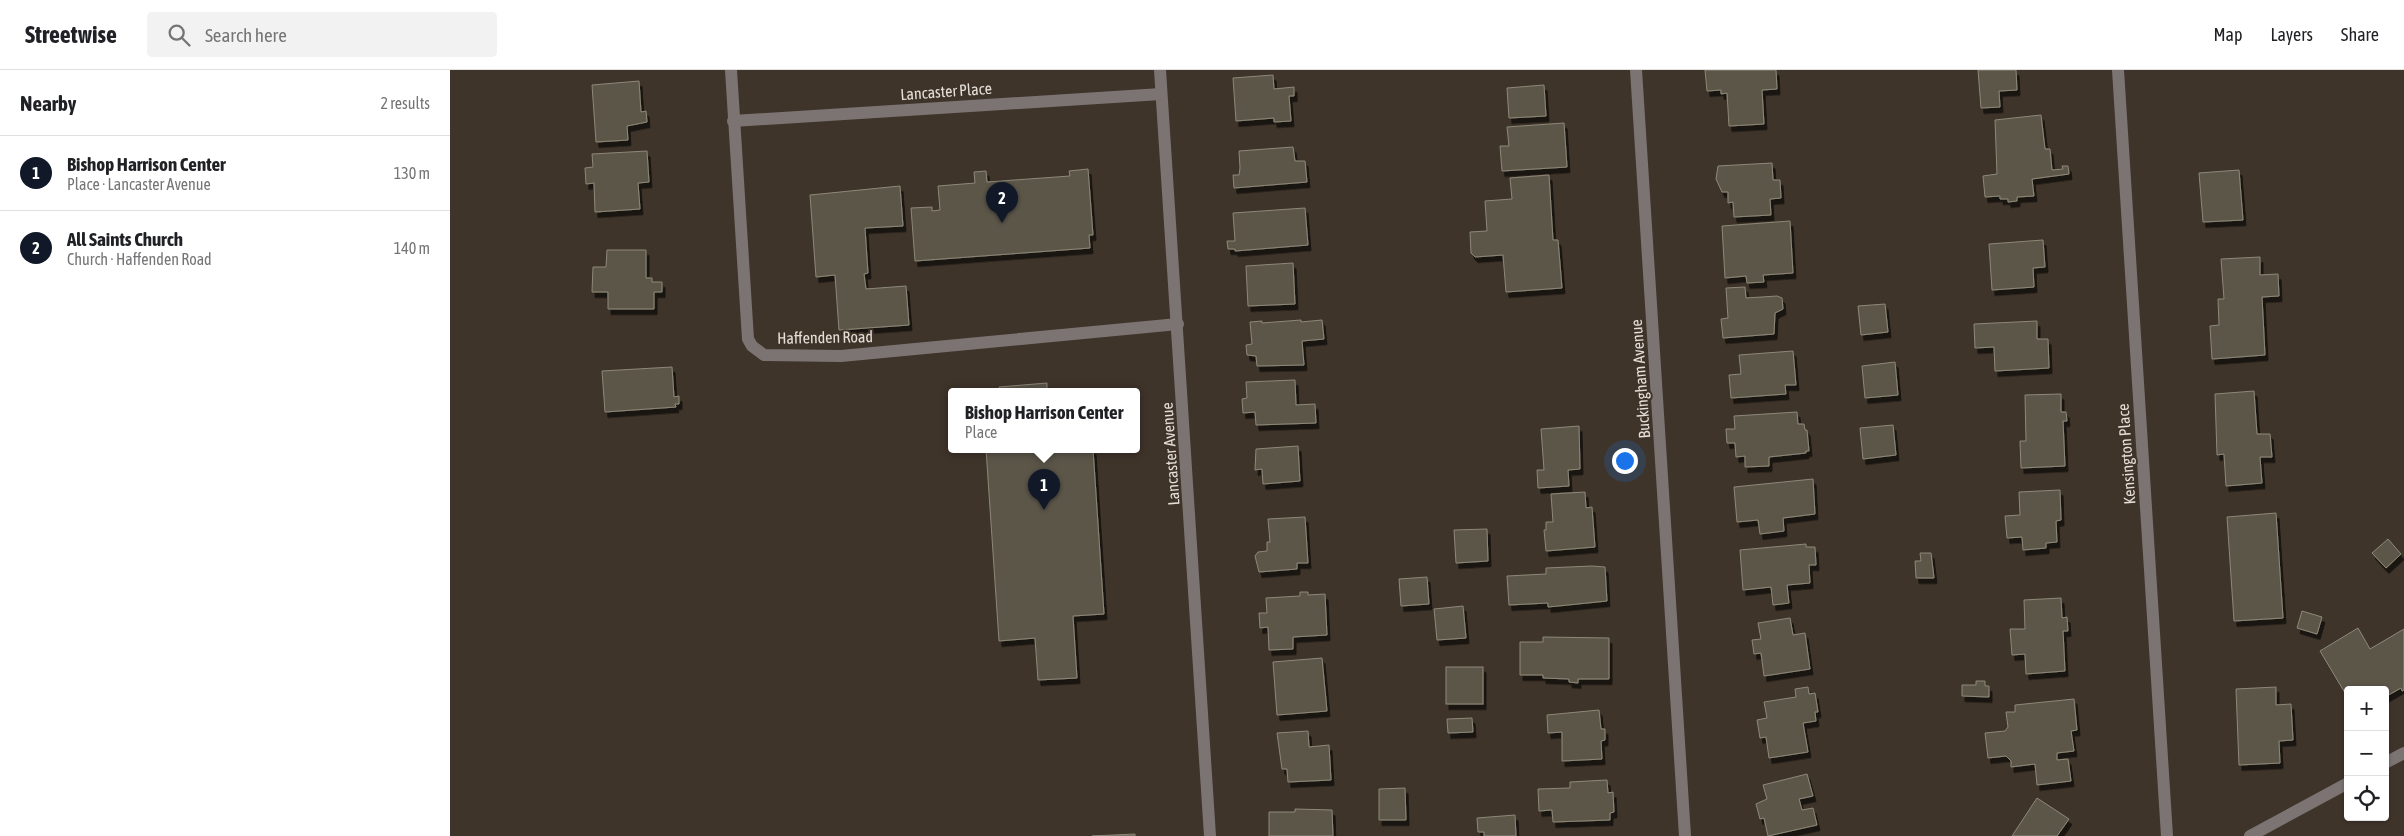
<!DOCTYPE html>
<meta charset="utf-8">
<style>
body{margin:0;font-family:"Asap Condensed",sans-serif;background:#f2f2f2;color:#202124}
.controls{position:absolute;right:15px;bottom:15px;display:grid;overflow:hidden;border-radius:5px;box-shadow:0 1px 4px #0004}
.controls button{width:45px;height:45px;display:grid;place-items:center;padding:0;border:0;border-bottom:1px solid #e0e0e0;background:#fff;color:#202124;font:25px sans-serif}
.you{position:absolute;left:1174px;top:390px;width:18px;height:18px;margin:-12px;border:4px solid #fff;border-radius:50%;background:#1a73e8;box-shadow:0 0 0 8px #1a73e833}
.badge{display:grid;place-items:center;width:32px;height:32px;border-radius:50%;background:#111827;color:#fff;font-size:16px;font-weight:700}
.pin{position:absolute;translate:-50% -41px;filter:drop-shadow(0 1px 2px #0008)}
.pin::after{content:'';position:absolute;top:26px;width:18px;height:15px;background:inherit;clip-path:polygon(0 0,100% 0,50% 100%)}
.popup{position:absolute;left:498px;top:318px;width:192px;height:65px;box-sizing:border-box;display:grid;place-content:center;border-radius:5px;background:#fff;filter:drop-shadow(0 1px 4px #0005);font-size:16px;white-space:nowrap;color:#757577}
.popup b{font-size:19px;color:#202124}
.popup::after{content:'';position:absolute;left:50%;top:100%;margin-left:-10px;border:10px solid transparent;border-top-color:#fff}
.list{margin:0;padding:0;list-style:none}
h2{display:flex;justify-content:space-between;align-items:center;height:65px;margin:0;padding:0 20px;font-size:21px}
h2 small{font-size:16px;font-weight:400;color:#757577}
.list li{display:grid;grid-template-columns:32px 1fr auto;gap:15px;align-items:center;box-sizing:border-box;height:75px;padding:0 20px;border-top:1px solid #e0e0e0}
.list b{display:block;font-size:19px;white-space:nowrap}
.list p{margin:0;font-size:16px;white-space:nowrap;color:#757577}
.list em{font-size:16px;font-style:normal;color:#757577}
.icon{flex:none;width:28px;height:28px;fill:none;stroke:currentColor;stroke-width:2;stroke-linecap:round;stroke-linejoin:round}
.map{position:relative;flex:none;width:1954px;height:766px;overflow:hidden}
header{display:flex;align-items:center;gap:30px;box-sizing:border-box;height:70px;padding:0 25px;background:#fff;border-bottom:1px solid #e0e0e0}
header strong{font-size:24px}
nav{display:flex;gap:28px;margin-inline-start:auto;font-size:18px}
.search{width:350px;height:45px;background:#f2f2f2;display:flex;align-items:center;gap:12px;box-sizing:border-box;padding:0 18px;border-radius:5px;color:#757577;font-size:19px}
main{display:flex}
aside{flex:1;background:#fff}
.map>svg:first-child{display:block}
</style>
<header>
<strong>Streetwise</strong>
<div class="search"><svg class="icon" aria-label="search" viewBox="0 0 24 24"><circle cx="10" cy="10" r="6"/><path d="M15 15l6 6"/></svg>Search here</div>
<nav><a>Map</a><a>Layers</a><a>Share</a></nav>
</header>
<main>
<aside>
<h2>Nearby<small>2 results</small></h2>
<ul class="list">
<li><span class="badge">1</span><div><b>Bishop Harrison Center</b><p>Place · Lancaster Avenue</p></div><em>130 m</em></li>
<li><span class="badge">2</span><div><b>All Saints Church</b><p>Church · Haffenden Road</p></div><em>140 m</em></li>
</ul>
</aside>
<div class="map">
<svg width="1954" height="766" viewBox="0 0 1954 766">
<defs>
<filter id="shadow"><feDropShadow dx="3" dy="5.5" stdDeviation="0" flood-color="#0009"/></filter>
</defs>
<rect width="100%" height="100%" fill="#3f342a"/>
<g fill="#5c5749" stroke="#8d8878" filter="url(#shadow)">
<polygon points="1255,0 1326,0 1327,19 1312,20 1314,54 1279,56 1277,23 1271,24 1271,20 1257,21"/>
<polygon points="1528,0 1566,0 1567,20 1549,21 1550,37 1531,38"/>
<polygon points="823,5 824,19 844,17 844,26 839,26 841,51 824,52 824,48 786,51 783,8"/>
<polygon points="189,11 191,42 196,41 197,52 177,56 178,70 146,72 142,15"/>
<polygon points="1094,15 1096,46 1059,48 1057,18"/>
<polygon points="1591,45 1595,79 1600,79 1602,100 1613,99 1612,96 1618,96 1619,104 1582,109 1584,126 1567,127 1567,131 1558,132 1558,129 1550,129 1550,126 1535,127 1533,106 1547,104 1545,50"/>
<polygon points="1114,53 1117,97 1052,101 1050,76 1059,76 1057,57"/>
<polygon points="843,77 845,91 855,91 857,112 784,118 783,105 789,105 790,98 789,81"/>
<polygon points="197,81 199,112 188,113 190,139 145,142 144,113 136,114 135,98 143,97 142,84"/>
<polygon points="1322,93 1323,110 1330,110 1331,128 1320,129 1321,145 1284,147 1283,132 1278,133 1278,122 1272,122 1266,109 1268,96"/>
<polygon points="638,99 643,165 639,165 640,178 465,191 461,138 482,137 482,141 490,140 488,116 525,113 524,102 536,101 537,112 620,106 619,101"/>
<polygon points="1789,100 1793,150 1753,152 1749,103"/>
<polygon points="1099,105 1103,170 1108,170 1112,218 1056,222 1053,185 1025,187 1021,183 1020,162 1037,161 1035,131 1062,129 1060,108"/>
<polygon points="450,116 453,156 415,158 418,203 414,204 416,219 456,216 459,255 389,260 385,205 366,207 360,125"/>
<polygon points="855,138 858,175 785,181 785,179 778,179 777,171 785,171 783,143"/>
<polygon points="1340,151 1343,203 1313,205 1314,212 1297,213 1296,206 1275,208 1272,156"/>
<polygon points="1593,170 1595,197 1583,198 1584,217 1542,220 1539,174"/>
<polygon points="157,180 196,180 196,208 202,208 202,212 212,212 212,222 204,222 204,239 158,239 158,222 142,222 143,197 156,197"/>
<polygon points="1810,187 1810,205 1828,204 1829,226 1812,227 1815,285 1762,289 1760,256 1769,255 1768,229 1774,229 1771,189"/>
<polygon points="843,193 845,234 798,236 796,196"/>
<polygon points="1295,217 1296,228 1327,226 1332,228 1333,239 1325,243 1324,264 1273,268 1271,249 1278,248 1276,218"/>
<polygon points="1435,234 1438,262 1411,265 1408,236"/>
<polygon points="851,250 851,252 872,250 874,269 852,271 854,295 807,296 806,286 797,285 796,275 802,274 800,252 812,251 812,253"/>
<polygon points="1587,251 1587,269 1598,269 1599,298 1545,301 1544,277 1525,278 1524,254"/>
<polygon points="1343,281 1346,315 1335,315 1336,324 1281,328 1279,305 1291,304 1289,285"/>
<polygon points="1445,292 1448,325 1415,328 1412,296"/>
<polygon points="222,297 224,327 229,326 229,334 225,334 226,337 155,342 152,301"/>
<polygon points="845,310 846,335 865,334 866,353 806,355 805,342 793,343 792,329 797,328 796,312"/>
<polygon points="597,313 597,321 550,321 549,317"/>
<polygon points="1804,321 1807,364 1820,364 1822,387 1810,387 1812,413 1776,416 1774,384 1767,385 1765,324"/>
<polygon points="1611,324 1611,342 1616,342 1617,351 1613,351 1615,396 1571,398 1570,371 1576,371 1575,325"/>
<polygon points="1347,342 1348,354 1354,354 1355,360 1357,360 1359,381 1356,381 1356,383 1319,387 1319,396 1295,397 1295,386 1286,387 1285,373 1277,373 1276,359 1285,359 1284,346"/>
<polygon points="1443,355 1446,385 1413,389 1410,358"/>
<polygon points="1129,356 1130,399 1118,400 1119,416 1088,418 1087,400 1094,400 1091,359"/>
<polygon points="848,376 850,411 813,414 812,399 805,400 806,379"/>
<polygon points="536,379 643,379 654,544 623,546 627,608 588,610 585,568 549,571"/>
<polygon points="1363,409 1365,444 1333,448 1334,461 1310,464 1308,450 1287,452 1284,417"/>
<polygon points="1610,420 1611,450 1606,451 1607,472 1596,473 1596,478 1573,480 1572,467 1557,468 1555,446 1570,445 1569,422"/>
<polygon points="1135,422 1136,438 1142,437 1145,477 1096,481 1094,460 1096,460 1096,452 1103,452 1101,424"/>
<polygon points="1826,443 1833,548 1784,551 1777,447"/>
<polygon points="855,447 858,493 847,493 847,499 809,502 805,486 808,482 817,481 817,472 820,472 818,449"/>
<polygon points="1037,459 1038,491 1006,493 1004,460"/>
<polygon points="1938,469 1951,484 1936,498 1922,483"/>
<polygon points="1356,474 1356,477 1365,477 1366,495 1359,495 1360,513 1337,515 1339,533 1323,535 1321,517 1293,520 1290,480"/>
<polygon points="1470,483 1481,483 1484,508 1466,508 1465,491 1471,491"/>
<polygon points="1142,496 1155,497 1157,531 1098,537 1098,533 1059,535 1057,506 1096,504 1096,498"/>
<polygon points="977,507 979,534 951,536 949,509"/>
<polygon points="850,522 858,522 858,525 875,524 877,565 843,567 843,579 819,580 818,557 810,558 809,543 817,543 816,528 850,526"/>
<polygon points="1611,528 1612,548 1617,547 1618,561 1613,561 1615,601 1576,604 1575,584 1562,585 1560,559 1575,559 1574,530"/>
<polygon points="1013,536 1016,568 987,570 984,539"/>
<polygon points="1852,541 1872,547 1867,564 1847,558"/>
<polygon points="1340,548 1343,565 1355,563 1360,599 1314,606 1311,583 1304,584 1302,570 1311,569 1308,553"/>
<polygon points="1908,558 1920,579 1954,559 1954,620 1952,621 1951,618 1935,627 1935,620 1898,620 1898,628 1870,581"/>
<polygon points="1093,567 1159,568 1159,609 1128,609 1128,613 1119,612 1119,609 1093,608 1093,605 1070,605 1070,572 1093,572"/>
<polygon points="872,588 877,641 827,645 823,592"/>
<rect x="996" y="597" width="37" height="37"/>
<polygon points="1526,611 1535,611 1535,616 1539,616 1539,627 1512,626 1512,615 1526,615"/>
<polygon points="1358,617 1359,624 1365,623 1368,642 1365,642 1366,651 1353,653 1358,682 1319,688 1316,667 1310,668 1307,650 1317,648 1314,632 1346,627 1345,619"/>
<polygon points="1826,617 1826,635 1841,634 1843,670 1829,671 1830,693 1789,695 1786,619"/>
<polygon points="1624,629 1627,660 1621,661 1624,681 1607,683 1607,690 1618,689 1621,711 1587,715 1585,694 1561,697 1561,691 1556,686 1538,688 1535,663 1555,661 1558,657 1556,642 1565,642 1565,635"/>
<polygon points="1149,640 1151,659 1155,659 1155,670 1151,671 1152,689 1112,691 1112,662 1098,663 1097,645"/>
<polygon points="1022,648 1023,662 998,663 997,649"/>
<polygon points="858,661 859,677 879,675 881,710 838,712 837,699 832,699 827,663"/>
<polygon points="1357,704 1363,726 1349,729 1352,740 1363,738 1367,755 1318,766 1314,748 1310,749 1306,734 1317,729 1313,715"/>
<polygon points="1157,710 1158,723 1163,722 1164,742 1160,743 1160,750 1103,752 1102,740 1089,741 1088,719 1120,718 1120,712"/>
<polygon points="955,718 956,750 929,750 929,719"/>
<polygon points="1587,728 1619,749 1607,766 1562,766"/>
<polygon points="845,739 882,740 883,766 819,766 819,742 845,742"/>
<polygon points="1065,745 1066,766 1034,766 1034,762 1028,762 1027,748"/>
<polygon points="685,764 685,766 642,766"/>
</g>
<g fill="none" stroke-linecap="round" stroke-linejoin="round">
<g stroke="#7c7472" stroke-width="12">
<polyline points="281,0 298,269 302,276 314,285 391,286 728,254"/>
<polyline points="710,0 760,766"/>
<polyline points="1186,0 1235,766"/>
<polyline points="1668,0 1717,766"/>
<polyline points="283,51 711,24"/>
<polyline points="1935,693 1954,683"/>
<polyline points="1800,766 1898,713"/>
</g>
</g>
<g text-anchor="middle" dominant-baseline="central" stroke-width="4" stroke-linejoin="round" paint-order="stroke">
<g font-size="16" fill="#e6dfd9" stroke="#3f342a">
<text transform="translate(496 21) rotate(-4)">Lancaster Place</text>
<text transform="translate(375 267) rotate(-1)">Haffenden Road</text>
<text transform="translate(1190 309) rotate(-94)">Buckingham Avenue</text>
<text transform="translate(720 384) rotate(-94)">Lancaster Avenue</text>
<text transform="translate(1676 384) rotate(-94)">Kensington Place</text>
</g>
</g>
</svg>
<div class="controls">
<button>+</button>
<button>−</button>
<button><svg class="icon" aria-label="locate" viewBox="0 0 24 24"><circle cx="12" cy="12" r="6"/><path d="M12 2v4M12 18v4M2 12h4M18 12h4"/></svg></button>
</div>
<div class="you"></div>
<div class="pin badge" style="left:594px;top:440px">1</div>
<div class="popup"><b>Bishop Harrison Center</b>Place</div>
<div class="pin badge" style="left:552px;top:153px">2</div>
</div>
</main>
